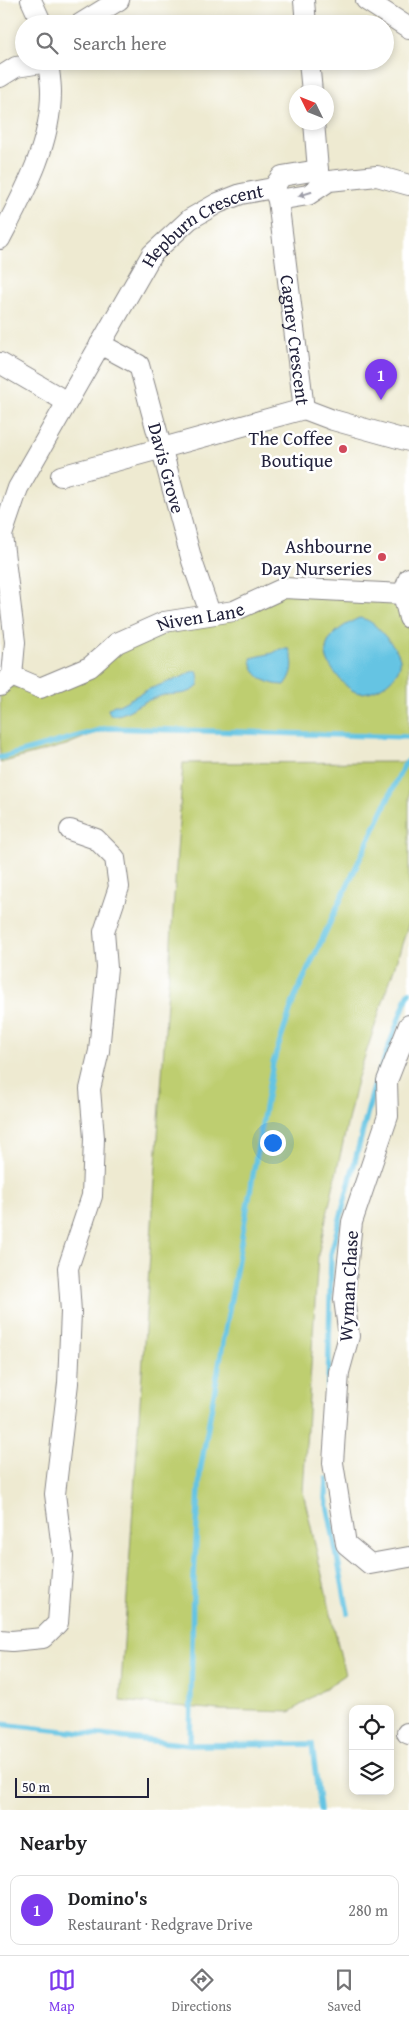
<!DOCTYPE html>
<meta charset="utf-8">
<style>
body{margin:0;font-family:"Gentium Book Plus",serif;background:#f6f6f6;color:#202124}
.controls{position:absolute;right:15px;bottom:15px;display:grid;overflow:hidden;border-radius:10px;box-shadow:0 2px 8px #0003}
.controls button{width:45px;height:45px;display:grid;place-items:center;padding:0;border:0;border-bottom:1px solid #e0e0e0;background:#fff;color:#202124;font:25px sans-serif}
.compass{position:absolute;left:289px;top:85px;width:45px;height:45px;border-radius:50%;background:#fff;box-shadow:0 2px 8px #0003;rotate:313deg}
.scale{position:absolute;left:15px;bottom:12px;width:134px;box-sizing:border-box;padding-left:5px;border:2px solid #22223b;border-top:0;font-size:14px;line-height:18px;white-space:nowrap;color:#22223b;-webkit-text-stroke:4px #fff;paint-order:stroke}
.you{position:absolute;left:272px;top:1142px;width:18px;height:18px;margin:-12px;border:4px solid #fff;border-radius:50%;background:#1a73e8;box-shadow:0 0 0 8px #1a73e833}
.badge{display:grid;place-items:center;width:32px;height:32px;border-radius:50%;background:#7c3aed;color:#fff;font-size:16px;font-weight:700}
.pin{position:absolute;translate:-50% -41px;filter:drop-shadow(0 1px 2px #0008)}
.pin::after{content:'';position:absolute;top:26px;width:18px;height:15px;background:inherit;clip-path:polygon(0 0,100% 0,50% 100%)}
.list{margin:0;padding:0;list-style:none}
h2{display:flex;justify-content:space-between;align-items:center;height:65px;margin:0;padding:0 20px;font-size:21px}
h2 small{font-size:16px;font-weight:400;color:#757577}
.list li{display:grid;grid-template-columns:32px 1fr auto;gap:15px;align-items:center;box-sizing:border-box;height:70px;margin:0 10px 10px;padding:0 10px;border:1px solid #e0e0e0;border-radius:10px}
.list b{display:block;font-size:19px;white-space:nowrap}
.list p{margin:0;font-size:16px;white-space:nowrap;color:#757577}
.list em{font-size:16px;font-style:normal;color:#757577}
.icon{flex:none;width:28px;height:28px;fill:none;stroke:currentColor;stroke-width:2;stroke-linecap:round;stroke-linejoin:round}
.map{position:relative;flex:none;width:409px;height:1810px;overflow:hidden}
.search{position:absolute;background:#fff;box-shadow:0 2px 8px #0003;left:15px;right:15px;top:15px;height:55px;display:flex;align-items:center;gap:12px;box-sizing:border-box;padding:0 18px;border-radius:28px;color:#757577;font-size:19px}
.sheet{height:145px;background:#fff}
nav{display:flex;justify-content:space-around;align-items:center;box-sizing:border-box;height:70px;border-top:1px solid #e0e0e0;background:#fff;font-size:14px;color:#757577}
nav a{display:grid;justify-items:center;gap:2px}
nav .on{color:#7c3aed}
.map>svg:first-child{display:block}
</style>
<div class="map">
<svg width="409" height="1810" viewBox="0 0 409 1810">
<rect width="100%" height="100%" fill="#fff"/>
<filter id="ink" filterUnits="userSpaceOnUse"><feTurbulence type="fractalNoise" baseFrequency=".02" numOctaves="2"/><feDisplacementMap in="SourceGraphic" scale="10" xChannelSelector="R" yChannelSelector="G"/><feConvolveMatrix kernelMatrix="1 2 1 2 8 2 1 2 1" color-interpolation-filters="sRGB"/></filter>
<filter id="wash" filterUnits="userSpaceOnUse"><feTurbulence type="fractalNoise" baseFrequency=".0096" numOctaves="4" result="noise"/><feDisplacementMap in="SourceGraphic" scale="20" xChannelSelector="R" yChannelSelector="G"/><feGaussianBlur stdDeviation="1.12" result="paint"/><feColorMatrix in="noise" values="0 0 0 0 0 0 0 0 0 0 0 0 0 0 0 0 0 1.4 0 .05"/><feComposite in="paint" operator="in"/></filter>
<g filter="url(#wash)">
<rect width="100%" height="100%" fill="#eeead1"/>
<g fill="#bece70" stroke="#707856">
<polygon points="409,578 409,737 107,728 66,745 0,763 0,686 40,688 117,643 284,588 403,594"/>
<polygon points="409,762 409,923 357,1080 318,1255 303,1492 345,1675 290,1712 219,1710 120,1701 183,763"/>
</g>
<g fill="#65c4e3" stroke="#44738f">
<path d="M 359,618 C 370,619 376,626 383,634 C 390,642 398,649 400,659 C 403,678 372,697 356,692 C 348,689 341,681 336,674 C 313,647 333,630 359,618 Z"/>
<path d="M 280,649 L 289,649 C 295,662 294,674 285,685 C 268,685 252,677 251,658 L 273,653 Z"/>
<path d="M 197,671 C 199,677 201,685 195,689 C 186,695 174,694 164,695 C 159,696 154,699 149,700 C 135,705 125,717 110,715 L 108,709 L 114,705 L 119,705 L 149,689 L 182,677 L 191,672 Z"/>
</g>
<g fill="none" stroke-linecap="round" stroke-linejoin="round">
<g stroke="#65c4e3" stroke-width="5.5">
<polyline points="0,758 107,728 409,737"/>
<polyline points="328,1390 331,1254 374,1087 409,992"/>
<polyline points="327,1479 326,1498 348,1613"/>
<polyline points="0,1724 190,1745 312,1744 320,1810"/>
<polyline points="190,1745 193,1595 200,1472 273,1063 294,999 403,767 409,760"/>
</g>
</g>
</g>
<g filter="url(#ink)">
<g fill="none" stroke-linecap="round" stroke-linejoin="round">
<defs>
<g id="street">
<polyline points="31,0 42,24"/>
<polyline points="366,0 409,28"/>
<polyline points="304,1 306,24"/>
<polyline points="80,24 119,0"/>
<polyline points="309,61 312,92"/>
<polyline points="0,77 16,67 48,62"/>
<polyline points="314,122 318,170"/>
<path id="s1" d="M 273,188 L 278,200 L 304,409"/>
<polyline points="278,200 308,195 329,181 377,176 409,185"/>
<path d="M 0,239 C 24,193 51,145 51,92 C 51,82 49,71 48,61"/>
<path id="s2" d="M 100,344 L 139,365 L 192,561 L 210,613"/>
<polyline points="0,363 67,402"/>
<polyline points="304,409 333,420 409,441"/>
<polyline points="61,476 304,409"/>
<polyline points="409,578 403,594 409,618"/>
<path id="s3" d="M 12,676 L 40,688 L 90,667 L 117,643 L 164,622 L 234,611 L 284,588 L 403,594"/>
<path id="s4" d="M 0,686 L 12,676 L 15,642 L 2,535 L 18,488 L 152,254 L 190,219 L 218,203 L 241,194 L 273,188 L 282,176 L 318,170"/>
<polyline points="409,1025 387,1081 388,1116 352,1222 344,1299 349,1336 339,1372 333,1463 346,1544 370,1564 409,1557"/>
<polyline points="0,1640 12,1641 43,1638 58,1623 63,1556 55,1494 68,1383 71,1312 68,1268 92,1196 94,1138 90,1089 99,1051 107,968 104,932 119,887 115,858 96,839 70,830"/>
<polyline points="407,1733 409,1734"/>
</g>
</defs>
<use href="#street" stroke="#888686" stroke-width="22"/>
<use href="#street" stroke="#fff" stroke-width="20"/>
</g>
<defs><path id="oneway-solid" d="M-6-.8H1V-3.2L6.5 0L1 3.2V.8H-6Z" transform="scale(1.25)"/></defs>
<use fill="#9c9ca7" href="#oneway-solid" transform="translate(305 194) rotate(162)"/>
</g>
<g fill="#d1495b" stroke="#fff" stroke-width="2">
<circle cx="343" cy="449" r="5"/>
<circle cx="382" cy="557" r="5"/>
</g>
<g text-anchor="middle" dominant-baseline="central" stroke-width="5" stroke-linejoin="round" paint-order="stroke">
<g font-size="19" fill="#22223b" stroke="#fff">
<text stroke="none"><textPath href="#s4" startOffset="536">Hepburn Crescent</textPath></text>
<text stroke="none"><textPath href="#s1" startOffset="154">Cagney Crescent</textPath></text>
<text stroke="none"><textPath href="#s2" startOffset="151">Davis Grove</textPath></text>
<text stroke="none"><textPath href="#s3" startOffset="209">Niven Lane</textPath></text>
<text transform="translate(348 1286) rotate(-87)">Wyman Chase</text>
</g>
<g font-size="19" fill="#22223b" stroke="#fff" text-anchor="end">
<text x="333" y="438">The Coffee<tspan x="333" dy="22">Boutique</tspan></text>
<text x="372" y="546">Ashbourne<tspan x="372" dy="22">Day Nurseries</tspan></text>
</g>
</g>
</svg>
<div class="controls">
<button><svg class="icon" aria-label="locate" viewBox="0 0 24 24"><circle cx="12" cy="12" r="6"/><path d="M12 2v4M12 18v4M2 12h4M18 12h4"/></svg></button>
<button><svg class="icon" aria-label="layers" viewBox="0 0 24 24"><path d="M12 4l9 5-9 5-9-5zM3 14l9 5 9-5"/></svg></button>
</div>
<svg class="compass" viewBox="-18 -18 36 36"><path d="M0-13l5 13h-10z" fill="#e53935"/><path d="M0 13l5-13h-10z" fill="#757577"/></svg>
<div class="scale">50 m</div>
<div class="you"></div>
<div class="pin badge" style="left:381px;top:400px">1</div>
<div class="search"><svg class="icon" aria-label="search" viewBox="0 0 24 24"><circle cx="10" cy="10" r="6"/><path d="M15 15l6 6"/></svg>Search here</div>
</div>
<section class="sheet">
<h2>Nearby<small></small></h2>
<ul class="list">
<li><span class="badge">1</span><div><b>Domino's</b><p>Restaurant · Redgrave Drive</p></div><em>280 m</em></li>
</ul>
</section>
<nav>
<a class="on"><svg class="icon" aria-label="map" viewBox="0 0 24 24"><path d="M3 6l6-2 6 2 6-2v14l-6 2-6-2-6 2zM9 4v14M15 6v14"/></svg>Map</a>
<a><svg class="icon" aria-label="directions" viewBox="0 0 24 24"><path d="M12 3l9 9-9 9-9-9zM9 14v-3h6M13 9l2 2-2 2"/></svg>Directions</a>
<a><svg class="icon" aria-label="saved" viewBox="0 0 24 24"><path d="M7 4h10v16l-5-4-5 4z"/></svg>Saved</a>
</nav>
